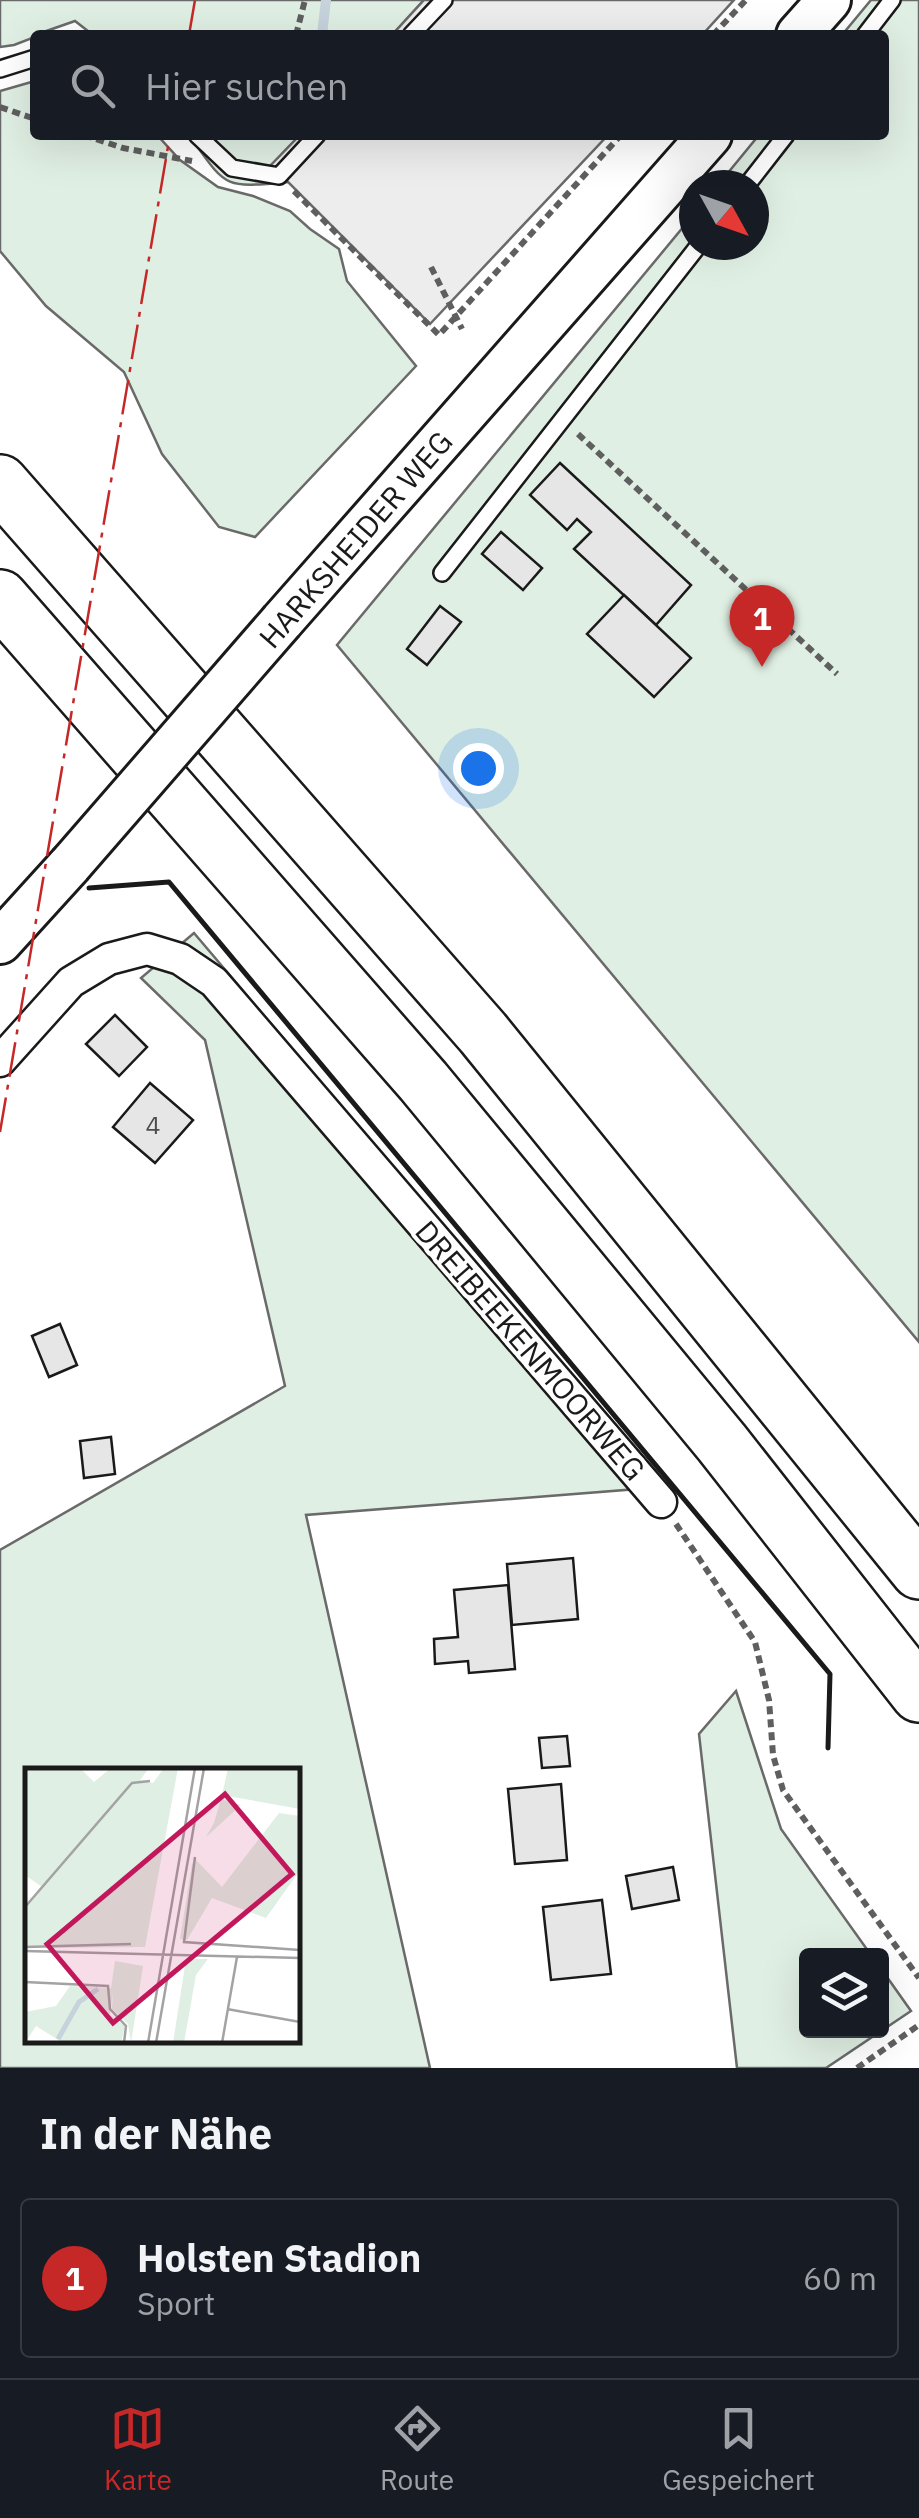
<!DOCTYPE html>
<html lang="de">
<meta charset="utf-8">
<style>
body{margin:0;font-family:"IBM Plex Sans",sans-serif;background:#20242c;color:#f1f3f6}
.controls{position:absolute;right:30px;bottom:30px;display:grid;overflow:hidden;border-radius:10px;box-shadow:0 10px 40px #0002}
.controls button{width:90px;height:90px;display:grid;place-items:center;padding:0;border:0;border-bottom:2px solid #363941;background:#171b24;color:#f1f3f6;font:50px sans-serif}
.compass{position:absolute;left:679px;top:170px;width:90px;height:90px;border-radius:50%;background:#171b24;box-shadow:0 10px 40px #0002;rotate:130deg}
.you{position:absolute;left:478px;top:768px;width:35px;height:35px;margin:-25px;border:8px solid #fff;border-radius:50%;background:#1a73e8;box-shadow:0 0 0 15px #1a73e833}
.badge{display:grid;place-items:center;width:65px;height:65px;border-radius:50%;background:#c62828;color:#fff;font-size:32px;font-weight:700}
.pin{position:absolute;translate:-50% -82px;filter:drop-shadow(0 2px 5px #0008)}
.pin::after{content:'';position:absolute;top:52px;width:35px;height:30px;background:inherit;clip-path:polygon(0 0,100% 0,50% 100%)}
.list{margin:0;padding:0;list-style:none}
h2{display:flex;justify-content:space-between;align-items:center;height:130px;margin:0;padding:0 40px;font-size:42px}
h2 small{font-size:32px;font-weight:400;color:#9ea1a6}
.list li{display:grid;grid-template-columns:65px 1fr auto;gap:30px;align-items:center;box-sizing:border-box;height:160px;margin:0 20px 20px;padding:0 20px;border:2px solid #363941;border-radius:10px}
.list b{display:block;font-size:38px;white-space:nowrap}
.list p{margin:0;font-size:32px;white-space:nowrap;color:#9ea1a6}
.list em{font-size:32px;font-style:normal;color:#9ea1a6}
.icon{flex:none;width:55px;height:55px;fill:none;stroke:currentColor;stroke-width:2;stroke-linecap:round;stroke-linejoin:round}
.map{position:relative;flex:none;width:919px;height:2068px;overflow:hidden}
.search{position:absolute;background:#171b24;box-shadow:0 10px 40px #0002;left:30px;right:30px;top:30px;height:110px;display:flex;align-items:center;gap:25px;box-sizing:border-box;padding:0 35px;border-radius:10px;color:#9ea1a6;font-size:38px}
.sheet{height:310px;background:#171b24}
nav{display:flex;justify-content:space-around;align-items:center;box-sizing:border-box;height:140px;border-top:2px solid #363941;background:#171b24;font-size:28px;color:#9ea1a6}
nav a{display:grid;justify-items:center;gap:5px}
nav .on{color:#c62828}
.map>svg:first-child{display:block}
</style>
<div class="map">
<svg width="919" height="2068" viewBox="0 0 919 2068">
<rect width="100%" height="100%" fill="#fff"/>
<g fill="#e0efe3" stroke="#6a6a6a" stroke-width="2.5" fill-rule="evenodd">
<polygon points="0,0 424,0 392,35 93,35 75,21 35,35 35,37 14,45 0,47"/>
<polygon points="871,0 919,0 919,1342 337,645 694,214 694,245 754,245 754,185 718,185 759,135 884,135 884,35 842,35"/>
<polygon points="35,81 35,135 157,135 180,160 218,187 253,196 290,211 310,229 339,249 347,281 416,366 255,537 219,527 162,454 124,372 46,306 0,251 0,91"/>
<path d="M 189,135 L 300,135 L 272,165 L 288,182 C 222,188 227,188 189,135 Z"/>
<path d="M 194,933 L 628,1445 L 637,1489 L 306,1515 L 430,2068 L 0,2068 L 0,1550 L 285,1386 L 205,1040 L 141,978 ZM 28,1770 L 298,1770 L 298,2040 L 28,2040 Z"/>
<polygon points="736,1691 781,1829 871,1955 806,1956 806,2030 882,2030 882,1970 911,2011 826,2068 737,2068 699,1734"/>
</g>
<g fill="#ededed" stroke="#6a6a6a" stroke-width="2.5">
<polygon points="424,0 734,0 702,35 392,35"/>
<polygon points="300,135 608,135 430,324 271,165"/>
</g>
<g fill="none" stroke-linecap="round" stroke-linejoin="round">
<polyline stroke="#c6d2dc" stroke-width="10" points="322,35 326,0"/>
</g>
<g fill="#e6e6e6" stroke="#1a1a1a" stroke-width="2.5">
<polygon points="560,463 691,585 656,625 574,549 591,532 577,519 567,530 530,495"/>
<polygon points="501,532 542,568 523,590 482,554"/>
<polygon points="624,595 691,658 654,697 587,634"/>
<polygon points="440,606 461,622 427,665 407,649"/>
<polygon points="115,1015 147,1047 119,1076 86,1044"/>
<polygon points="150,1083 193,1120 155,1163 113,1127"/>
<polygon points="60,1324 77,1365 49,1377 32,1336"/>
<polygon points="111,1437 115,1474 84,1478 80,1441"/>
<polygon points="573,1558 578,1619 512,1625 507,1564"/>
<polygon points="508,1585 515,1669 469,1673 468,1661 435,1664 434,1639 458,1637 454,1590"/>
<polygon points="567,1736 570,1766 542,1768 539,1738"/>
<polygon points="561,1784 567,1860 515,1864 508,1789"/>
<polygon points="673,1867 679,1900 632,1909 626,1876"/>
<polygon points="602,1900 611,1974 551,1980 543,1907"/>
</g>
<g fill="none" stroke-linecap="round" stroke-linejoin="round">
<defs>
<g id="lane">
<polyline points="411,35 444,0"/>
<polyline points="865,35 892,0"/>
<polyline points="0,69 35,58"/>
<polyline points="197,135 232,168 279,176 317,135"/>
<polyline points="747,185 786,135"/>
<polyline points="442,573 699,245"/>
</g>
<polyline id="street" points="0,1061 71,982 109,959 147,949 180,959 214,982 661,1502"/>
<g id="secondary">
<polyline points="798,35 829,0"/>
<polyline points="282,621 710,135"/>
<polyline points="0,942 70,865"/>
</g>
<g id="highway">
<polyline points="0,483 483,1033 919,1571"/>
<polyline points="0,598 423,1081 722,1443 919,1694"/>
</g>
</defs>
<use href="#lane" stroke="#1a1a1a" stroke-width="20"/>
<use href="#street" stroke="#1a1a1a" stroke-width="35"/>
<use href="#secondary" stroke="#1a1a1a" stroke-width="48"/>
<use href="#highway" stroke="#1a1a1a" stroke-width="60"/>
<g stroke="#5f5f5f" stroke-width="6" stroke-dasharray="8 5" stroke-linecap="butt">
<polyline points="296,35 305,0"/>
<polyline points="713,35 746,0"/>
<polyline points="0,107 35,119"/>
<polyline points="84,135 123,148 192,161"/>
<polyline points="294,191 439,335 621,135"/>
<polyline points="431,267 462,329"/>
<polyline points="578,434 837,674"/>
<polyline points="676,1524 755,1642 769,1700 773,1755 783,1790 919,1978"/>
<polyline points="857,2068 919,2025"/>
</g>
<use href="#lane" stroke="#fff" stroke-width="15"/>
<use href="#street" stroke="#fff" stroke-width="30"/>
<use href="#secondary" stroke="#fff" stroke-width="42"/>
<use href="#highway" stroke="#fff" stroke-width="55"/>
<defs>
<polyline id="secondary-bridge" points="70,865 282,621"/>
</defs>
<use href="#secondary-bridge" stroke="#1a1a1a" stroke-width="48" stroke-linecap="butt"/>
<use href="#secondary-bridge" stroke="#fff" stroke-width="42"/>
<polyline stroke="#1a1a1a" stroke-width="5" points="89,888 169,882 830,1674 828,1748"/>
<g stroke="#c62828" stroke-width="2.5" stroke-dasharray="35 8 5 8" stroke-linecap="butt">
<polyline points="189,35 195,0"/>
<polyline points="0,1132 170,135"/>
</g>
</g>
<g text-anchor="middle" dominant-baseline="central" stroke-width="8" stroke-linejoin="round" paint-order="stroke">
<g font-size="25" fill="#4d4d4d">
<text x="153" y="1124">4</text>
</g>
<g font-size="30" fill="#1a1a1a" stroke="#fff">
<text transform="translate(355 539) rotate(-49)">HARKSHEIDER WEG</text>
<text transform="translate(531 1350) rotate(49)">DREIBEEKENMOORWEG</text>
</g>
</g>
<g transform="translate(25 1768)">
<rect width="275" height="275" fill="#fff"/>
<path d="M 0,0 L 55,0 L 69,14 L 86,0 L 124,0 L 115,12 L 128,15 L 139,0 L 153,0 L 120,179 L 0,180 L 0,139 L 17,119 L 0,107 ZM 203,0 L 275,0 L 275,41 L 197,27 ZM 196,31 L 216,37 L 181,69 L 189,55 ZM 254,45 L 275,48 L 275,102 L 241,150 L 187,130 L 162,172 L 155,171 L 167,96 L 171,92 L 197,119 ZM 161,191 L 183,191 L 171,207 L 159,275 L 148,275 ZM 90,193 L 118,198 L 106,275 L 103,256 L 87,241 L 88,224 L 85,247 L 100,258 L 96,275 L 38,275 L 11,258 L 0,275 L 0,244 L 31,238 L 45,218 L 86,220 Z" fill="#e0efe3"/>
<path fill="none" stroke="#c6d2dc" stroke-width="5" d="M 33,271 L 54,234 L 73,221"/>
<path fill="none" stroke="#a3a3a3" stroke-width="2.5" d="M 170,89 L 159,174 L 275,182M 0,139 L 107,15 L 125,13M 0,179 L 106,176M 0,183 L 275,190M 0,214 L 83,218 L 85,241 L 101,258 L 99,275M 202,241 L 275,254M 123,275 L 170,0M 131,275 L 179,0M 197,275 L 212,189"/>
<path fill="#c2185b" fill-opacity="0.15" stroke="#c2185b" stroke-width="5" d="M 200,26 L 267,106 L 88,255 L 22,176 Z"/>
<rect width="275" height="275" fill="none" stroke="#1a1a1a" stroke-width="5"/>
</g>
</svg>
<div class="controls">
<button><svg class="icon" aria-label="layers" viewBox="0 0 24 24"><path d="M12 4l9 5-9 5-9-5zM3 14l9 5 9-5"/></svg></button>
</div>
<svg class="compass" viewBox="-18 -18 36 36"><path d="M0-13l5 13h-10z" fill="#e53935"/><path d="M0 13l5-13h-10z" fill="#9ea1a6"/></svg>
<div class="you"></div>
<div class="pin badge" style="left:762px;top:667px">1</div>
<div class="search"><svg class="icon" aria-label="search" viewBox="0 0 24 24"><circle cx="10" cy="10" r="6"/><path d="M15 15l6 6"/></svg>Hier suchen</div>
</div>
<section class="sheet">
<h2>In der Nähe<small></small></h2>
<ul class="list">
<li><span class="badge">1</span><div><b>Holsten Stadion</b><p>Sport</p></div><em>60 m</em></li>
</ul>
</section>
<nav>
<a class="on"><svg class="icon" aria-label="map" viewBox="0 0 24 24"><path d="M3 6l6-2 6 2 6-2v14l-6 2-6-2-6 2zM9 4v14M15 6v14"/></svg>Karte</a>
<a><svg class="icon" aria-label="directions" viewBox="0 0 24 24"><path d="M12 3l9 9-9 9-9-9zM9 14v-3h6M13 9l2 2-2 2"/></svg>Route</a>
<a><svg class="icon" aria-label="saved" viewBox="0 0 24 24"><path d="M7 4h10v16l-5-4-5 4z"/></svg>Gespeichert</a>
</nav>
